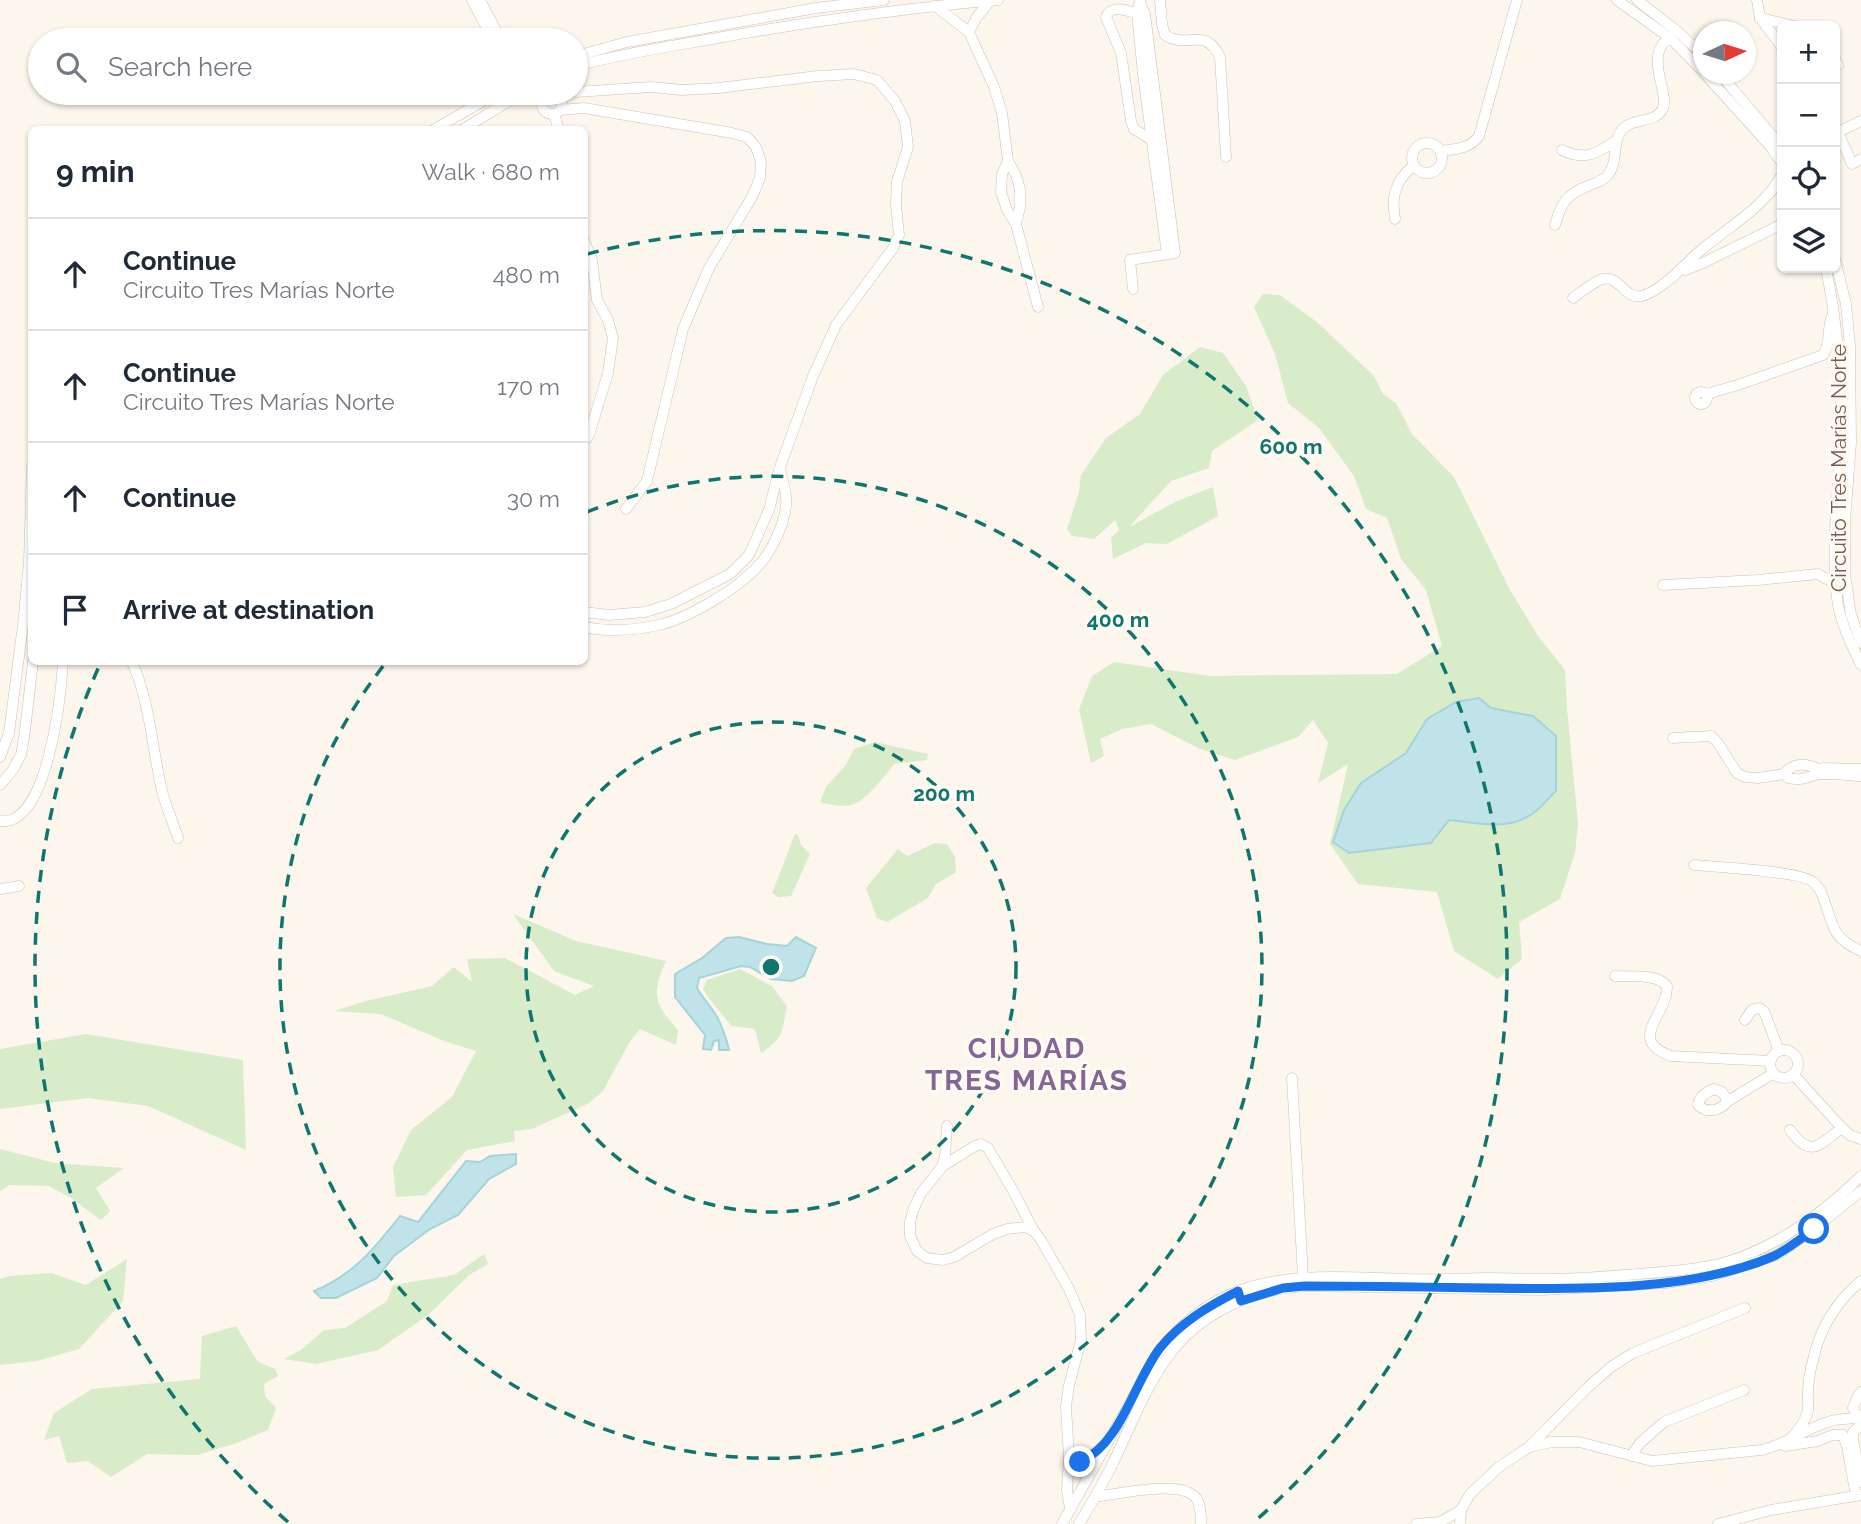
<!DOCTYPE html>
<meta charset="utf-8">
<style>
body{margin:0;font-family:Raleway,sans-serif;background:#f2f2f3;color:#1f2937}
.controls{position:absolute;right:21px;top:21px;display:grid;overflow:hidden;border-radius:10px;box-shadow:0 2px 5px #0004}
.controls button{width:63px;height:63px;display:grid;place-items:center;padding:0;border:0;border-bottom:2px solid #e0e1e3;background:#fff;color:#1f2937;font:35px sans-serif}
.compass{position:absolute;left:1693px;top:21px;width:63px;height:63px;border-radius:50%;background:#fff;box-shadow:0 2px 5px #0004;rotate:86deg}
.stop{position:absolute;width:21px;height:21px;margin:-16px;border:5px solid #1a73e8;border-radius:50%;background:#fff}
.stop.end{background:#1a73e8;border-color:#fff;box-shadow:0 2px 7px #0008}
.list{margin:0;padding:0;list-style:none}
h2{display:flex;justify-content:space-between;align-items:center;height:91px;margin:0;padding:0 28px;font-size:30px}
h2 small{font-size:23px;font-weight:400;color:#747a83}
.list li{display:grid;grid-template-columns:46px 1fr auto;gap:21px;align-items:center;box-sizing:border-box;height:112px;padding:0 28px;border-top:2px solid #e0e1e3}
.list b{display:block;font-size:26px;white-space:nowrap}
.list p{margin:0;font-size:23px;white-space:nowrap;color:#747a83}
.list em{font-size:23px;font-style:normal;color:#747a83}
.icon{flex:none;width:38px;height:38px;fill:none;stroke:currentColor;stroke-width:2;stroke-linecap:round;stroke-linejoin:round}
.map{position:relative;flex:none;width:1861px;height:1524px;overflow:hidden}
.search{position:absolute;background:#fff;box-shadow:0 2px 5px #0004;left:28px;top:28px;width:560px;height:77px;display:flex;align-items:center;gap:18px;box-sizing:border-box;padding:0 24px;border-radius:38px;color:#747a83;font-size:26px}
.panel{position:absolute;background:#fff;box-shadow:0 2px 5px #0004;left:28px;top:126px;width:560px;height:539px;border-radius:10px}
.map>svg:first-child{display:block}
</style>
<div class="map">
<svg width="1861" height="1524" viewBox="0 0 1861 1524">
<rect width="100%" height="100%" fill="#fdf6ec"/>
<g fill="#d8ecc9">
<polygon points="1263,294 1280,295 1318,323 1374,376 1383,394 1396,403 1412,434 1454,477 1510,590 1538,636 1565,670 1567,708 1578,824 1575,853 1560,899 1519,922 1522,959 1498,979 1454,951 1437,892 1358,884 1330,844 1348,764 1318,783 1328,743 1313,720 1298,737 1235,760 1200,749 1151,724 1122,729 1100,739 1104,756 1091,763 1079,709 1092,676 1114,662 1210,676 1397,674 1442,646 1426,590 1401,559 1387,518 1366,509 1354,476 1319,428 1288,403 1275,354 1254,307"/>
<polygon points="1200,347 1223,353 1246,386 1258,420 1212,451 1209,468 1171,481 1129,527 1177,501 1213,487 1218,516 1167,544 1146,543 1113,559 1111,538 1119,530 1115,520 1094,539 1072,536 1067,529 1079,492 1081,475 1106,438 1140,414 1163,375"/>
<path d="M 875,742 L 928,754 L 927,760 L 894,764 C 887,774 865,801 854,804 C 843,808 831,805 820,802 L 826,787 L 845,766 L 854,749 Z"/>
<polygon points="795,834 798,835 801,845 810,854 791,896 778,897 772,893"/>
<polygon points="935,843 947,844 955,857 956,872 936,884 928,898 887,922 877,918 866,888 898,849 907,856"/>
<path d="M 513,914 L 576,941 L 666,961 C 651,995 654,1003 678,1030 L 676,1045 L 640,1029 L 629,1043 L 603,1091 L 589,1103 L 532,1129 L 514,1131 L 515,1141 L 467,1150 L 426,1195 L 396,1197 L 393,1167 L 411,1130 L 452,1097 L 476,1051 L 444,1041 L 381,1014 L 334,1011 L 366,1001 L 432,986 L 454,967 L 472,982 L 467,959 L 505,958 L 575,995 L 594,986 L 554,971 Z"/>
<path d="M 740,969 L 772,986 L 787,1006 C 781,1033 785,1037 761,1053 L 755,1029 L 731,1026 C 722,1013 711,1003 703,989 L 707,980 Z"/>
<polygon points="86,1034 243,1060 246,1150 148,1106 88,1098 0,1109 0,1049"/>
<polygon points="0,1149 55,1163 124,1168 96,1188 110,1211 101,1220 71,1198 49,1186 10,1185 0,1191"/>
<polygon points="484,1254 488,1264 469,1275 428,1315 378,1350 316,1364 284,1359 301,1350 324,1330 345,1328 387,1301 393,1285 454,1275"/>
<polygon points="127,1259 123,1301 79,1349 37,1361 0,1365 0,1279 9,1276 51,1273 86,1285"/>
<polygon points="236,1326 257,1361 275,1369 278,1376 264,1384 265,1396 276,1408 268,1430 237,1443 197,1455 147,1454 111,1477 88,1461 67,1463 59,1436 44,1440 54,1413 92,1389 200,1379 202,1336"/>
</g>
<g fill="#bfe3e8" stroke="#a5d3da" stroke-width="2">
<path d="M 1479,698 L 1491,708 L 1533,716 L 1556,736 L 1556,791 C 1549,797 1543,806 1536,811 C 1510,832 1479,823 1449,820 L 1431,843 L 1349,853 L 1333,842 L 1344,810 L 1361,783 L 1406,753 L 1427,719 L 1456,702 Z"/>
<path d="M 739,937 L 767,944 L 787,946 L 796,937 L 816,948 L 804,976 L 792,981 L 771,979 L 750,967 L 741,966 L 699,978 L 697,988 C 702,997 708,1003 714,1012 C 720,1020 727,1040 729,1050 L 719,1050 L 719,1040 L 714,1041 L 711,1050 L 703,1049 L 705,1035 L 675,997 L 675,974 L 702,958 L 726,938 Z"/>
<path d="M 516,1154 L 516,1164 L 489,1179 L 458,1215 L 430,1229 L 394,1256 L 377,1278 L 336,1298 L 321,1298 L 314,1291 C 353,1275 374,1249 400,1216 L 418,1222 L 466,1161 L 480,1162 L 490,1156 Z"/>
</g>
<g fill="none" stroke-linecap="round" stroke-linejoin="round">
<defs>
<g id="minor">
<polyline points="472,0 493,40"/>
<polyline points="480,0 501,40"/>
<path d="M 1160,0 L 1162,24 L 1165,35 C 1188,50 1204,25 1220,57 L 1226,157"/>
<polyline points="1617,0 1670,38 1703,71"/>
<polyline points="1637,0 1677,31 1703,55"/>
<polyline points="1757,0 1760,18 1782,47"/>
<polyline points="1140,1 1137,13 1143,74 1167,254"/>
<polyline points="935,6 969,32 994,87 1002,113 1008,161 1016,175 1020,189 1020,207 1016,224"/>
<path d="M 1137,13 C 1126,11 1111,4 1106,17 L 1121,53 L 1131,121 L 1134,129 L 1152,140"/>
<polyline points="1760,18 1794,26"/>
<polyline points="969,32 977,17 990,1"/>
<polyline points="576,56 627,42 816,8 884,0"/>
<polyline points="1835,59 1838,65 1835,67"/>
<path d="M 576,66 C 624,53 673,46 723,37 C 814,21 906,8 998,0"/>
<polyline points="1705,74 1770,146 1782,163"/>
<polyline points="1720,74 1782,147"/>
<polyline points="576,92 651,87 682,90 719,88 818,76 854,74 877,80 895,101 905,121 908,147 897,182 896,205 899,235 893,248 836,325 813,376 779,470 769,510 749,555 730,574 671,604 645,612 609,615 584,612"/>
<polyline points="531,93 542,101"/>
<circle cx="552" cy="104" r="10"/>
<polyline points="560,110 584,108 732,133 747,137 756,147 761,162 760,178 752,197 709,268 683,329 647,481 626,509"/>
<polyline points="554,114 559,130"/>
<polyline points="1861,121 1838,132 1852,164 1861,159"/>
<polyline points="433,130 497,93"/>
<polyline points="462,130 522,93"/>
<circle cx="1427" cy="158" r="15"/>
<path d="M 1562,150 C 1585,161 1596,154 1616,141"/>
<path d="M 1441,151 C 1455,149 1470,149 1479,136 L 1517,0"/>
<polyline points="1008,161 1002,174 1001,192 1007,210 1016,224 1038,307"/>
<path d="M 1395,219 C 1391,197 1395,181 1413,166"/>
<path d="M 1555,225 C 1561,204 1566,194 1588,186 C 1594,183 1602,182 1607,176 C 1620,162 1610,139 1625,127 C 1636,118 1657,123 1663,108 C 1666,101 1663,94 1662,87 C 1659,75 1654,56 1662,45 C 1664,42 1667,40 1670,38"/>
<polyline points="584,241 592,260 597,300 608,320 613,338 608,373 589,435 584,441"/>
<polyline points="1835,259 1846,304 1850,346 1851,443 1845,520 1845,574 1851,615 1861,643"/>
<path d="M 1826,268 C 1837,321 1842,374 1841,428 C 1840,487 1829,546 1838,605 C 1842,626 1852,646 1861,665"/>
<polyline points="1685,270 1703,263 1782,224"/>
<polyline points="1133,289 1130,260 1175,253 1145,14 1140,4"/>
<path d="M 1573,298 C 1581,292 1591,284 1600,280 C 1619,272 1624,300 1641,296 C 1661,292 1685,264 1700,251 C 1728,227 1764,208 1782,175"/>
<circle cx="1701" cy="398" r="6"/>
<path d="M 1706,394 L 1738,385 L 1823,355 C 1832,342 1826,327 1833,313"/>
<polyline points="1663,585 1758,580 1818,574 1837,585"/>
<path d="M 584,627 C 608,632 636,630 659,625 C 689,618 739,588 759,565 C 773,550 788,517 786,497 C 786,488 782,479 780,471"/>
<path d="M 132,662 C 150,702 152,748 162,791 C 166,807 173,822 178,838"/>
<polyline points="1673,738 1711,736 1718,743 1737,773 1745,777 1758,778 1785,774"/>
<polyline points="0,757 9,733 23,625 29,562 32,466"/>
<polyline points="1823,768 1861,769"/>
<path d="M 1816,775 L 1816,768 C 1805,763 1791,763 1785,774 L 1788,778 C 1801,781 1804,778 1815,775 C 1824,772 1850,776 1861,776"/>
<polyline points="0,785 12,771 21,755 24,738 33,662"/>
<path d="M 0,821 C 48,827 61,695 63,662"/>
<path d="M 1694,865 C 1716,867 1800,871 1813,882 C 1818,886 1820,889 1822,895 C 1834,923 1829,937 1861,951"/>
<polyline points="0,889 19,886"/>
<path d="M 1615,976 C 1631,977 1656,973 1667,986 C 1667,1017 1626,1039 1671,1056 L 1771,1061"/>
<polyline points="1745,1020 1752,1010 1759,1008 1764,1011 1779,1051"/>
<circle cx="1784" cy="1064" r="14"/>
<polyline points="1793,1074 1842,1128 1850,1135 1861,1139"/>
<polyline points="1292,1078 1303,1277"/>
<path d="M 1728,1101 L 1722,1092 L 1714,1089 C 1706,1092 1699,1096 1698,1105 C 1707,1114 1720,1111 1728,1101 L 1774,1073"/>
<polyline points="947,1126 945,1156 942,1167 921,1193 914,1208 910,1222 910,1236 917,1251 927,1258 943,1260 954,1257 993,1234 1007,1229 1025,1227 1034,1231 1041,1240 1069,1289 1080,1315 1081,1340 1069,1385 1066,1406 1069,1458 1067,1490 1070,1509"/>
<path d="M 1790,1130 C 1811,1159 1819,1145 1842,1128"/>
<polyline points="943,1166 975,1146 981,1144 988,1148 1012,1189 1034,1231"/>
<polyline points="1859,1418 1853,1408 1858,1396 1861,1392"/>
<polyline points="1861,1425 1853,1432 1853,1439 1861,1482"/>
<path d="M 1791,1438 C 1798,1431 1806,1420 1808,1410 C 1809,1404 1807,1398 1808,1393 C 1808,1382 1810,1371 1813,1360 C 1820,1328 1836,1302 1861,1281"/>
<polyline points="1785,1446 1818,1441 1832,1435 1843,1435 1847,1446 1856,1496"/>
<polyline points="1529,1447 1587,1388 1611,1367 1633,1353 1745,1308"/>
<polyline points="1631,1456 1640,1443 1664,1422 1744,1390"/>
<path d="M 1069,1458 C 1082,1468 1092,1455 1102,1447"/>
<path d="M 1095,1497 C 1117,1494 1181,1479 1196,1498 C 1201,1505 1201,1515 1201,1524"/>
<path d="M 1062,1524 L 1159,1351 C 1180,1325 1207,1303 1238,1291 C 1292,1271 1351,1278 1406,1279 C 1435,1280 1463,1278 1491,1278 C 1509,1278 1526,1279 1544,1279 C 1579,1279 1615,1276 1650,1273 C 1674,1271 1700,1269 1723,1263 C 1776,1248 1822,1214 1861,1176"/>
<path d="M 1079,1524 C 1091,1504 1103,1484 1113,1463 C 1130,1428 1144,1390 1167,1358 C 1199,1313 1251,1290 1305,1286 L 1542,1290 L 1666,1283 L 1712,1276 L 1777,1255 L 1814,1229 L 1861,1191"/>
<polyline points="1416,1524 1440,1522 1461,1510"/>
<path d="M 1460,1524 L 1461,1510 L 1470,1494 L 1499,1467 L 1529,1447 L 1552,1442 L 1579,1442 L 1652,1461 L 1761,1450 C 1786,1445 1804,1429 1828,1422 C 1838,1418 1850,1419 1861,1418"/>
<polyline points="1718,1524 1771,1510 1861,1495"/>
</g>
</defs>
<use href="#minor" stroke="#d1beb0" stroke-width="11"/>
<use href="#minor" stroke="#fff" stroke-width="10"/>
</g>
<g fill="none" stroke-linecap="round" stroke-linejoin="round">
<path stroke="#1a73e8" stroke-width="9" d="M 1080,1462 C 1121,1444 1134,1382 1160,1348 C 1181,1322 1209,1306 1238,1291 L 1241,1301 L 1283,1288 L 1305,1286 C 1363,1286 1422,1287 1480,1288 C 1573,1289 1688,1293 1774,1256 C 1788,1249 1802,1238 1814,1229"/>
</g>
<g fill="none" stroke="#0f766e" stroke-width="3.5" stroke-dasharray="12 9">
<circle cx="771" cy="967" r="245"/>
<path d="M587 512A491 491 0 1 1 384 665"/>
<path d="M288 1522A736 736 0 0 1 101 662M587 254A736 736 0 0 1 1254 1522"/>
</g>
<g text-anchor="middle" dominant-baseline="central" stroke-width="7" stroke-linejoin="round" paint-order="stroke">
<g font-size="21" fill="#7a5c4d" stroke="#fffaf3">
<text transform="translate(1838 468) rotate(-90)">Circuito Tres Marías Norte</text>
</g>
<g font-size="28" font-weight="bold" letter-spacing="2" fill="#846695" stroke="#fffaf3">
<text x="1027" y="1048">CIUDAD<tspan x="1027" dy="32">TRES MARÍAS</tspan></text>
</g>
</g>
<circle cx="771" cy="967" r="10" fill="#0f766e" stroke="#fffaf3" stroke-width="3.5"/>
<g font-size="21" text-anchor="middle" font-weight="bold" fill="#0f766e" stroke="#fffaf3" stroke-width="7" stroke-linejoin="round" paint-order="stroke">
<text x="1291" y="454">600 m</text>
<text x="1118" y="627">400 m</text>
<text x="944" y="801">200 m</text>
</g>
</svg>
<div class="controls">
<button>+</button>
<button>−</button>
<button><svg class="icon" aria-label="locate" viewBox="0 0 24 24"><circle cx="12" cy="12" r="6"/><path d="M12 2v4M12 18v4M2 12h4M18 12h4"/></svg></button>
<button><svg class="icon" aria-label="layers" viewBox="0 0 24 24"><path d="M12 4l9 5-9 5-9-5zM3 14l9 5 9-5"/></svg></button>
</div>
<svg class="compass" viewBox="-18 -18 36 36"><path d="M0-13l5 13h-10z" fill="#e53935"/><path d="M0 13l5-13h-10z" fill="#747a83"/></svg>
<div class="stop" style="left:1814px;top:1229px"></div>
<div class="stop end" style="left:1080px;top:1462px"></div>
<div class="search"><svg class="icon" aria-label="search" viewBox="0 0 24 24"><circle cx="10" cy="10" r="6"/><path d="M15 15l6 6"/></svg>Search here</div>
<section class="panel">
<h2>9 min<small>Walk · 680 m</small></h2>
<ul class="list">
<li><svg class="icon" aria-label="ahead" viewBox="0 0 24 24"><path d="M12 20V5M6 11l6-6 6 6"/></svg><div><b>Continue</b><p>Circuito Tres Marías Norte</p></div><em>480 m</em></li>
<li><svg class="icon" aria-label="ahead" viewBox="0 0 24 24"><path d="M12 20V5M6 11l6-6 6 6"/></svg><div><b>Continue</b><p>Circuito Tres Marías Norte</p></div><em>170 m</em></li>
<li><svg class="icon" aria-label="ahead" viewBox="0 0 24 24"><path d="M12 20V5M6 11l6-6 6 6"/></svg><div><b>Continue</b></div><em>30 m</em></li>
<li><svg class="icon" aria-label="arrive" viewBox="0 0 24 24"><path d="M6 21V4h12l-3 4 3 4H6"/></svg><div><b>Arrive at destination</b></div></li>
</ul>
</section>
</div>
